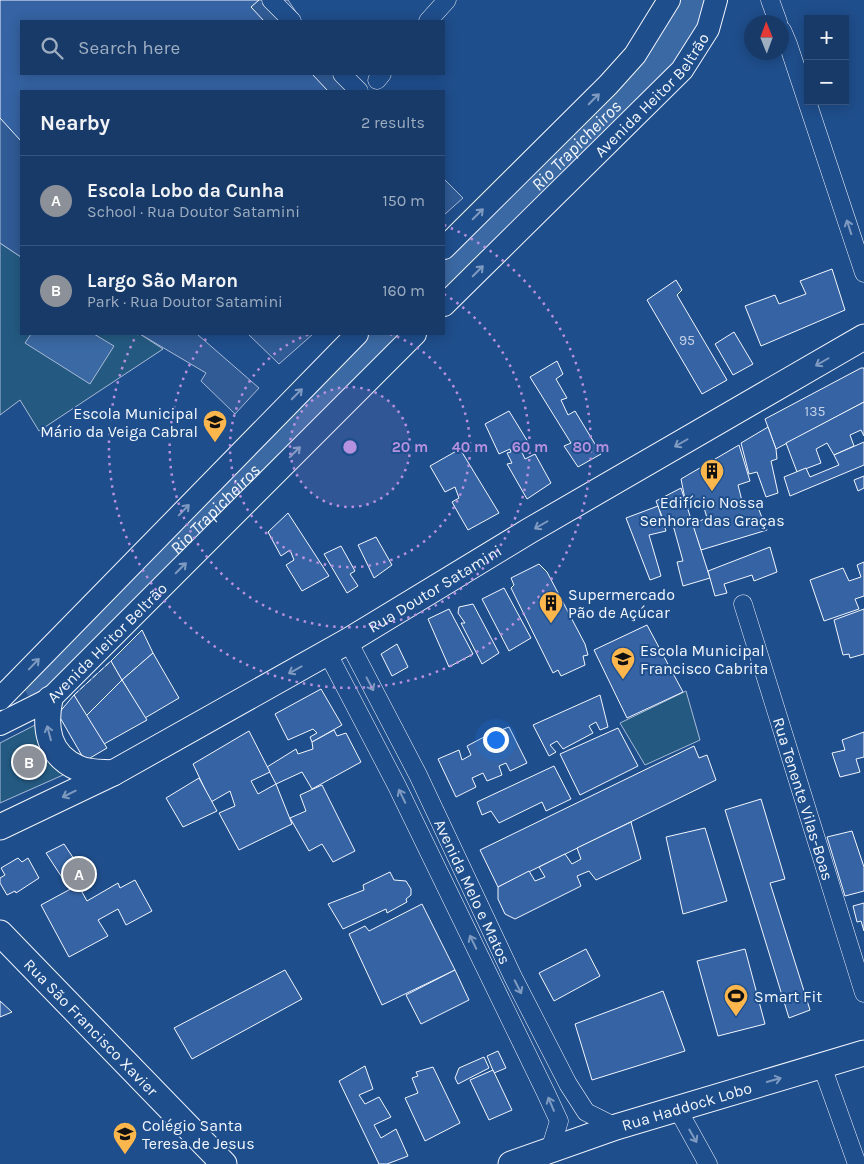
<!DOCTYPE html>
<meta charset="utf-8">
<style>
body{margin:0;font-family:Karla,sans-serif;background:#20416f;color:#f1f3f6}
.controls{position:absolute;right:15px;top:15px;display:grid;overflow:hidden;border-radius:0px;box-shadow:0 2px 12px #0003}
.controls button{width:45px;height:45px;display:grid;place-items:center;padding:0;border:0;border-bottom:1px solid #36547d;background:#173a69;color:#f1f3f6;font:25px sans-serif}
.compass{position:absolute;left:744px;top:15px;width:45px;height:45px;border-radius:50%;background:#173a69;box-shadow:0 2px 12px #0003;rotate:359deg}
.you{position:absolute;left:495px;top:739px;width:18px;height:18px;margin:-12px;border:4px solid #fff;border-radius:50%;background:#1a73e8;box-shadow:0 0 0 8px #1a73e833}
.badge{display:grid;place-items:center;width:32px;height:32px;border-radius:50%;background:#8c9099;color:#fff;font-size:16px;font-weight:700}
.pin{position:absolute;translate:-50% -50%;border:2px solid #fff;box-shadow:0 1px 5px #0006}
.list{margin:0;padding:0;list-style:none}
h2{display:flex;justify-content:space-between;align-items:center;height:65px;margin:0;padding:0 20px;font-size:21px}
h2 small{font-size:16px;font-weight:400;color:#9eadc0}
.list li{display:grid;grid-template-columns:32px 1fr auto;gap:15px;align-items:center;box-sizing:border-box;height:90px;padding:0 20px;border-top:1px solid #36547d}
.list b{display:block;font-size:19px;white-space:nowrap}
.list p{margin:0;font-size:16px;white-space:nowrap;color:#9eadc0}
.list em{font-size:16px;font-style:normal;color:#9eadc0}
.icon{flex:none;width:28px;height:28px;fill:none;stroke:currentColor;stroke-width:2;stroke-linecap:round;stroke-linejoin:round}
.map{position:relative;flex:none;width:864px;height:1164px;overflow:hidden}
.search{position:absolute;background:#173a69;box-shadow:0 2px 12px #0003;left:20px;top:20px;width:425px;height:55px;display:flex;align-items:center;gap:12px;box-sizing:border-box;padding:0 18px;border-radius:0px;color:#9eadc0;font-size:19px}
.panel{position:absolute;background:#173a69;box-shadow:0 2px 12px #0003;left:20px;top:90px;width:425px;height:245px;border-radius:0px}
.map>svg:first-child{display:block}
</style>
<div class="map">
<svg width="864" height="1164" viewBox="0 0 864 1164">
<rect width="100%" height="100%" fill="#1f4e8c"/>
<g fill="#245a82" stroke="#a8bbd7">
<polygon points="0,243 21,257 21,334 140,334 163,349 39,431 20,400 0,415"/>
<polygon points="686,691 700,740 645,765 620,723"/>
<polygon points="39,723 72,771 0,803 0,743"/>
</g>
<g fill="#305b95" stroke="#a8bbd7">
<polygon points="0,0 288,0 302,21 21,21 21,74 337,74 354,91 21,91 21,257 0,243"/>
<polygon points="444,179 463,198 444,215"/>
<polygon points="140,334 197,334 259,388 235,414 201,381 206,373"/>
<polygon points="248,334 313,334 279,364"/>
<polygon points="111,661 122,680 86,716 74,695"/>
</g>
<polygon fill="#3b69a3" stroke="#a8bbd7" points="31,334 94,334 114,346 90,384 25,343"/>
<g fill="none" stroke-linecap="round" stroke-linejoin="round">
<g stroke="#3b69a3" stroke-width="36">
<path id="s1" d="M 444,279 L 653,68 L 682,32 L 687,0"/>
<path id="s2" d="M 42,684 L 389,334"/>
</g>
</g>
<g fill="#3563a3" stroke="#f2f6ff">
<polygon points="0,0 259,0 251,7 264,21 21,21 21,74 312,74 328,91 21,91 21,141 0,118"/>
<polygon points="832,269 845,310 761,346 745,306 775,295 779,304 806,294 800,281"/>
<polygon points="676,280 682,290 677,295 727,380 702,394 647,300"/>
<polygon points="734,332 753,364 733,375 715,344"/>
<polygon points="557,361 563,374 556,379 567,398 561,400 568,415 575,411 601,454 578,467 564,446 571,443 530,377"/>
<polygon points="861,368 864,368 864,402 776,449 765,419"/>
<polygon points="864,402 864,436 861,430 850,435 854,446 834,455 827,443 816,449 821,463 797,472 786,443"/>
<polygon points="509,411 528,442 519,446 525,459 535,454 551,483 527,499 507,464 512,463 507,453 511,452 510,449 499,454 485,424"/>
<polygon points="768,427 776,449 777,459 771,461 778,493 766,497 757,472 749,474 741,443"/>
<polygon points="864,442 864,465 790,496 784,477 806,468 810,477 839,465 834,455"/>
<polygon points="739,445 750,481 738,485 743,505 755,500 767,530 701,550 692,524 707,518 703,504 687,509 681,479"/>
<polygon points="460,449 499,513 468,530 452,502 459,498 455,487 445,492 430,466"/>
<polygon points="864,476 864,488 858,491 854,480"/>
<polygon points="681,488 710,578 683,586 677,562 683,561 673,525 666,527 656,501"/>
<polygon points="658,506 666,531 649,535 661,576 650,580 626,518"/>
<polygon points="288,513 329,576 302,591 286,565 294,560 290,550 281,556 268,532"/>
<polygon points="376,537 392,565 374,578 358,545"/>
<polygon points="341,546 355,571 350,574 358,586 347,593 324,554"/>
<polygon points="770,547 777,572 754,581 752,575 724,584 727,593 715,596 708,571"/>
<polygon points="864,562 864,596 855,599 859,609 824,621 810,580 843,568 849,581 861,577 857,565"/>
<polygon points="539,564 547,572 585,644 588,655 583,656 585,665 561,676 558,670 553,673 511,588 514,585 511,578"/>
<polygon points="504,588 531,638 509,651 482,599"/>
<polygon points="473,604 499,653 482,664 461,623 465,623 458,613 459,607"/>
<polygon points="449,609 473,654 449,667 428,619"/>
<polygon points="864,609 864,654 850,658 849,654 843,655 834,620"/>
<polygon points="647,625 683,692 627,718 594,650"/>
<polygon points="142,630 153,653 122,680 111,661"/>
<polygon points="397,644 408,667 392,676 381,654"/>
<polygon points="153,653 179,698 145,718 122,680"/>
<polygon points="122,680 147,720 104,744 86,716"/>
<polygon points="321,689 342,725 312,742 310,737 317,733 313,729 288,740 275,714"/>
<polygon points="74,695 107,748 85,761 58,714"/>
<polygon points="600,695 608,727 600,730 596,722 589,726 593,733 563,749 557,741 550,745 556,752 549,756 533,725"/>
<polygon points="509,727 527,763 510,771 506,763 499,766 502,775 487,781 483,773 472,778 476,787 456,797 438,759 459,750 462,760 471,755 467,746 484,737 489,747 495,744 490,734"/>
<polygon points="618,728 638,766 580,795 560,754"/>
<polygon points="334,730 337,736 346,733 361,762 312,789 302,772 276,784 267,767 296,749 298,754 313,749 312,742"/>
<polygon points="249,731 270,772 251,781 258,794 276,784 292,824 239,850 219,813 235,806 230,791 211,802 193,764"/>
<polygon points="864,732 864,757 856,759 860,772 840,777 832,753 845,750 842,740"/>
<polygon points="694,746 699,758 707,755 716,780 498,887 480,850"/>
<polygon points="554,766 571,799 546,811 542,802 499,823 491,811 482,815 477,802"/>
<polygon points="199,778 217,811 183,827 166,798"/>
<polygon points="322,785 355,851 333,862 322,844 309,851 290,818 306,811 300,795"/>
<polygon points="761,799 785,879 770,883 810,1010 789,1018 725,810"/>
<polygon points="631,822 641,859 596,880 589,871 577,876 581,886 515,919 505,914 498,899 498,887 529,871 535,881 545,877 539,867 565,854 572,864 581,859 577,848"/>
<polygon points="705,828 727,901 683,914 666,837"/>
<polygon points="852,831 864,867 864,891 845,896 827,837"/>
<polygon points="64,844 78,865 63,879 46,853"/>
<polygon points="18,858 22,862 28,858 39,878 16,893 15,891 7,895 0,883 0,878 5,875 1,868"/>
<polygon points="390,872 394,880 406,881 411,889 411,895 406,899 407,902 387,913 386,909 343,929 328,904 364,890 363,885"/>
<polygon points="135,880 152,911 126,925 118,909 98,920 108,936 69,957 41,905 78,885 87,901 118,883 120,888"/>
<polygon points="864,903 864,931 861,921 857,922 853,906"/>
<polygon points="422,904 455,970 382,1005 349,934 365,926 369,931"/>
<polygon points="586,949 600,976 554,1001 539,973"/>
<polygon points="745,949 765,1024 718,1036 697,961"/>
<polygon points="285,970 302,999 192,1059 174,1028"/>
<polygon points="455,970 469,1000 421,1024 406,995"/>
<polygon points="663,991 685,1051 592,1080 575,1024"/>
<polygon points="0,1001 12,1012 0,1017"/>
<polygon points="498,1051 506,1068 494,1073 487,1056"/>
<polygon points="484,1057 489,1068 458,1084 455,1078 459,1068"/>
<polygon points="365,1066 373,1089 359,1095 365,1104 379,1097 391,1117 374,1125 381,1138 396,1129 408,1156 387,1164 379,1164 339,1081"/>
<polygon points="433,1067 460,1123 425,1141 405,1098 418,1093 412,1078 418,1076 416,1072"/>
<polygon points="493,1070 512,1110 489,1120 470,1080"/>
</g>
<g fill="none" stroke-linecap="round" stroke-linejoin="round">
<defs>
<g id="minor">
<polyline points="271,0 292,21"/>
<polyline points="770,0 778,22"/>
<polyline points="428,21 447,0"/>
<polyline points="782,30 788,44 864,273"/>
<polyline points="342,74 359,91"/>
<polyline points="377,80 382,74"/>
<path id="s3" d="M 743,604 L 864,993"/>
<path id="s4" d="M 348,641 L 418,775 L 513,977 L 568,1084 L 586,1112 L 616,1127"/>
<polyline points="327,652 397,786 546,1093 559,1121 550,1150"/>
<polyline points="822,1066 857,1164"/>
<polyline points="677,1108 708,1164"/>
</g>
<g id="tertiary">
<polyline points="444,248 608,85 635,55 669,0"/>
<path id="s5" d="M 444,305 L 682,70 L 708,29 L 716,0"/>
<polyline points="0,699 357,334"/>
<path id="s6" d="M 0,724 L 50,699 L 415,334"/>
</g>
<g id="secondary">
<path d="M 50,699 C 44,728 48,755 78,768 C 88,773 103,772 113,773"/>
<path id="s7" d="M 0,827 L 113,773 L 348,641 L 529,531 L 864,337"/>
<path id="s8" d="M 0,933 L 224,1164"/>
<path id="s9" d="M 511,1164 L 616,1127 L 864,1053"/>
</g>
</defs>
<use href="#minor" stroke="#f2f6ff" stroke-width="19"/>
<use href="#tertiary" stroke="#f2f6ff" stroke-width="24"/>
<use href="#secondary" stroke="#f2f6ff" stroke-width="27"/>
<use href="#minor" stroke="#1f4e8c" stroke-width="18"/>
<use href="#tertiary" stroke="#1f4e8c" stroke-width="22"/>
<use href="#secondary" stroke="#1f4e8c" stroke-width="25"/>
<polyline stroke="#f2f6ff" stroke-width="1" stroke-dasharray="6 2.5" stroke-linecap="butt" points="74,695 111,661"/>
</g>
<defs><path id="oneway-shaft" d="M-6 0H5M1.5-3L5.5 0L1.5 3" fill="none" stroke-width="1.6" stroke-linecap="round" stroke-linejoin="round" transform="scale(1.25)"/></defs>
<g stroke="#7e9ac0">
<use href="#oneway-shaft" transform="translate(594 99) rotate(-45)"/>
<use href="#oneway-shaft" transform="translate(478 214) rotate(-45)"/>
<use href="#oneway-shaft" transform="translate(849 227) rotate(-108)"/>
<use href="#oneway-shaft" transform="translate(478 271) rotate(-45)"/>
<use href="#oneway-shaft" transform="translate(822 362) rotate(150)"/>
<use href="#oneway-shaft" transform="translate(297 394) rotate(-45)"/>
<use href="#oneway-shaft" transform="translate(681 443) rotate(150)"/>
<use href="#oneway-shaft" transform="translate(295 452) rotate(-45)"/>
<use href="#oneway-shaft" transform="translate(184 510) rotate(-46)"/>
<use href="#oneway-shaft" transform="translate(541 525) rotate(150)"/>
<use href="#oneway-shaft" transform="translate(181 568) rotate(-45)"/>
<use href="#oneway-shaft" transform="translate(34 664) rotate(-46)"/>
<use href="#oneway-shaft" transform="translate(295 670) rotate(151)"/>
<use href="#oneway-shaft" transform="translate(370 684) rotate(62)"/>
<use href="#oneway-shaft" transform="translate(49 733) rotate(-105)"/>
<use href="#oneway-shaft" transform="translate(69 794) rotate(154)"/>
<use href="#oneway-shaft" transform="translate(402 796) rotate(-116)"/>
<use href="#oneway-shaft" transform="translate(473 942) rotate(-116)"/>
<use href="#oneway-shaft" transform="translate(518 987) rotate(63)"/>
<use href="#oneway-shaft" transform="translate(774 1080) rotate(-16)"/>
<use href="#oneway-shaft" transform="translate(551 1104) rotate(-113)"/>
<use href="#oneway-shaft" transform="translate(693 1136) rotate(60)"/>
</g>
<circle cx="350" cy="447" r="60" fill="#b691df" fill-opacity=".12"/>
<g fill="none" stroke="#b691df" stroke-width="2.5" stroke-dasharray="2.5 5">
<circle cx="350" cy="447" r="60"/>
<path d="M390 334A120 120 0 1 1 310 334"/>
<path d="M444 294A180 180 0 1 1 209 335"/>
<path d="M444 225A241 241 0 1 1 137 334"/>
</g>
<defs>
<symbol id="school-pin" viewBox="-11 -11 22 30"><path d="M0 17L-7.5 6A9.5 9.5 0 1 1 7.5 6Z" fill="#ffb74d" stroke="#1f4e8c"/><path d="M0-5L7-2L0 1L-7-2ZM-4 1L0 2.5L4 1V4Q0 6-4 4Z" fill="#111"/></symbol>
<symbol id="building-pin" viewBox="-11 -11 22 30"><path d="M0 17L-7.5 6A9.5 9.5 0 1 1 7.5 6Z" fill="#ffb74d" stroke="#1f4e8c"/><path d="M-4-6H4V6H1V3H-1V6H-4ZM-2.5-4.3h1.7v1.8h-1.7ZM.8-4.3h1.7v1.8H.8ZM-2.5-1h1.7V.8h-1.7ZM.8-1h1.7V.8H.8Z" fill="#111"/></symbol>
<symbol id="stadium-pin" viewBox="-11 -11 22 30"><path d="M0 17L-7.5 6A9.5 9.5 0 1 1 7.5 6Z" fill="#ffb74d" stroke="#1f4e8c"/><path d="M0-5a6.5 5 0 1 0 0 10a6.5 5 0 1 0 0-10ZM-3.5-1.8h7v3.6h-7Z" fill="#111"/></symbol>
</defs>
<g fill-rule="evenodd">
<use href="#school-pin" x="201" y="408" width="28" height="38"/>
<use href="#building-pin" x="698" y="457" width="28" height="38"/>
<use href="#building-pin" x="537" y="589" width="28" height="38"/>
<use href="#school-pin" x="609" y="645" width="28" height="38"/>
<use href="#stadium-pin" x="722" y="982" width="28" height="38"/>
<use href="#school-pin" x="111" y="1120" width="28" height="38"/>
</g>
<g text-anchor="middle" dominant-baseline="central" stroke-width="4" stroke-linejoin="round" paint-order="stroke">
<g font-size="14" fill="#c3d1e8">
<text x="687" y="340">95</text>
<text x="815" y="411">135</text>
</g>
<g font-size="16" fill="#f2f6ff" stroke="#1f4e8c">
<text stroke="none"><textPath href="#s5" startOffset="296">Avenida Heitor Beltrão</textPath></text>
<text stroke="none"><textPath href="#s7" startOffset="496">Rua Doutor Satamini</textPath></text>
<text stroke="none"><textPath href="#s6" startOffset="136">Avenida Heitor Beltrão</textPath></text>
<text stroke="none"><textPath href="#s3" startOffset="204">Rua Tenente Vilas-Boas</textPath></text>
<text stroke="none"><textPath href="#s4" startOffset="280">Avenida Melo e Matos</textPath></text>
<text stroke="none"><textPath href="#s8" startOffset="131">Rua São Francisco Xavier</textPath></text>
<text stroke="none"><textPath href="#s9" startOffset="185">Rua Haddock Lobo</textPath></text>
</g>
<g font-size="16" fill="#f2f6ff" stroke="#1f4e8c" text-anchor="start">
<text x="198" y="413" text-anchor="end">Escola Municipal<tspan x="198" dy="18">Mário da Veiga Cabral</tspan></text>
<text x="712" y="502" text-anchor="middle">Edifício Nossa<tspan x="712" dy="18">Senhora das Graças</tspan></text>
<text x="568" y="594">Supermercado<tspan x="568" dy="18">Pão de Açúcar</tspan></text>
<text x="640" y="650">Escola Municipal<tspan x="640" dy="18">Francisco Cabrita</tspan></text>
<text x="754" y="996">Smart Fit</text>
<text x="142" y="1125">Colégio Santa<tspan x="142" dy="18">Teresa de Jesus</tspan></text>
</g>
<g font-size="18" font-style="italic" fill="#f2f6ff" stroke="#1f4e8c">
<text stroke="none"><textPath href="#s1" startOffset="188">Rio Trapicheiros</textPath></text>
<text stroke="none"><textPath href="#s2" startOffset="246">Rio Trapicheiros</textPath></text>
</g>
</g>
<circle cx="350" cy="447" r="8" fill="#b691df" stroke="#1f4e8c" stroke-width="2.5"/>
<g font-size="15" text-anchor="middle" font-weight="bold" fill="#b691df" stroke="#1f4e8c" stroke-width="4" stroke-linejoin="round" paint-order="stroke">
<text x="410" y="452">20 m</text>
<text x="470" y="452">40 m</text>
<text x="530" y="452">60 m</text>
<text x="591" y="452">80 m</text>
</g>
</svg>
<div class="controls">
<button>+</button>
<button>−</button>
</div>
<svg class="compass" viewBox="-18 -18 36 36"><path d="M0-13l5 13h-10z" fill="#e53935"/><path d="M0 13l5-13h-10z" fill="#9eadc0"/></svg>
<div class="you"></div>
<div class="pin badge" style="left:79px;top:874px">A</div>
<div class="pin badge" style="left:29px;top:762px">B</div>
<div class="search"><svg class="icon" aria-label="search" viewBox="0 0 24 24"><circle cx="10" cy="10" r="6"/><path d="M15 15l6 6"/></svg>Search here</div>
<section class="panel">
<h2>Nearby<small>2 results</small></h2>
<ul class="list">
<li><span class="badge">A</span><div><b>Escola Lobo da Cunha</b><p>School · Rua Doutor Satamini</p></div><em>150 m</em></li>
<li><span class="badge">B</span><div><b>Largo São Maron</b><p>Park · Rua Doutor Satamini</p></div><em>160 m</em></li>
</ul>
</section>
</div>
